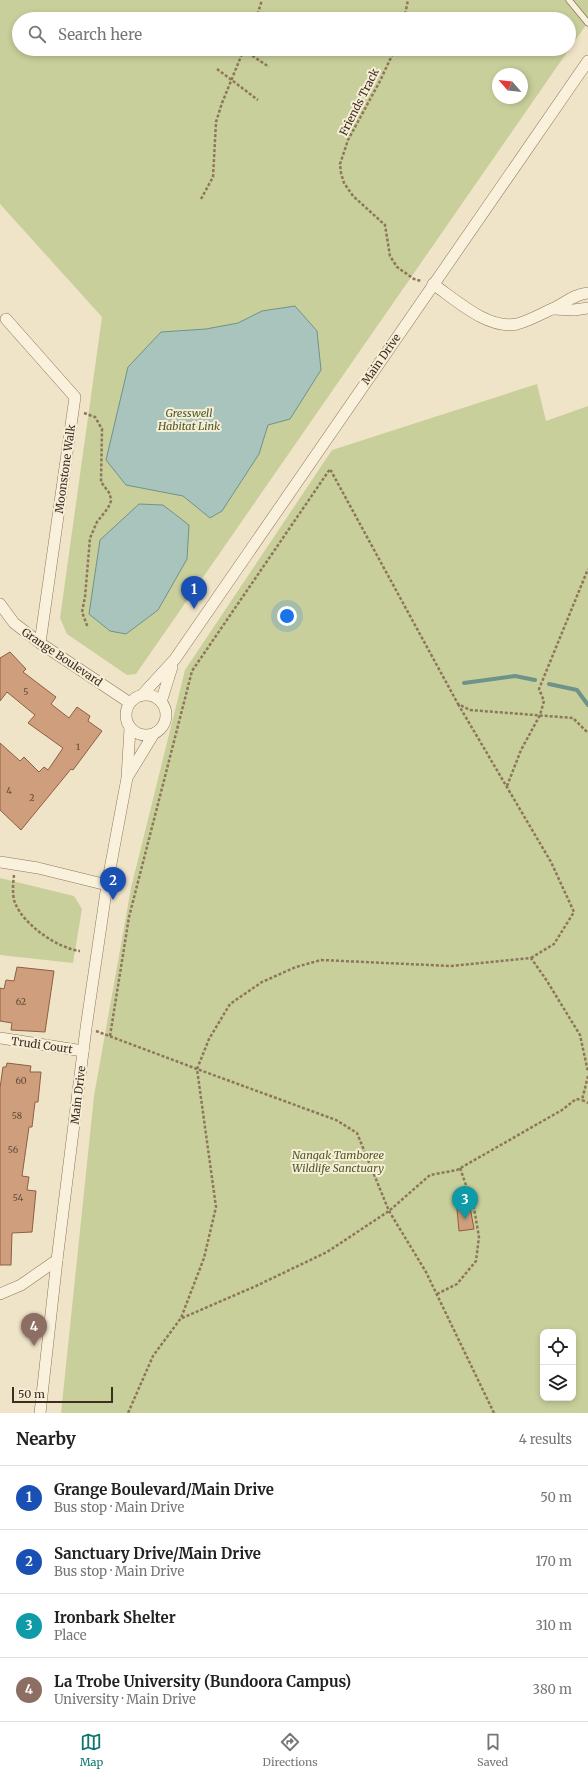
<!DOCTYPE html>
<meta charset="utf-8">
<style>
body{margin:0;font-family:Merriweather,serif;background:#f2f2f2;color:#222}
.controls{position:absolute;right:12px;bottom:12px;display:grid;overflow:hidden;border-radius:8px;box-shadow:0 2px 6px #0003}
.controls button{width:36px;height:36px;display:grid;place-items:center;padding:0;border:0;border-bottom:1px solid #e0e0e0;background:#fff;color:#222;font:20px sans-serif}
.compass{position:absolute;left:492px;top:68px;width:36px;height:36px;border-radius:50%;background:#fff;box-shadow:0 2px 6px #0003;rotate:298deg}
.scale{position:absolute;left:12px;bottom:10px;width:101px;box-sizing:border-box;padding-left:4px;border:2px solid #3d2e20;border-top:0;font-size:11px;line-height:14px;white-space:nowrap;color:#3d2e20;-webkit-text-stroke:3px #f7eed8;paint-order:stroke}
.you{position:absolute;left:287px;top:616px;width:14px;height:14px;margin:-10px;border:3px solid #fff;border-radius:50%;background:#1a73e8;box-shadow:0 0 0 6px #1a73e833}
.badge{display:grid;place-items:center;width:26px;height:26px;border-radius:50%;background:#0f766e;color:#fff;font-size:13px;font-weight:700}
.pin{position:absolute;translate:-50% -33px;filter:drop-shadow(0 1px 2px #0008)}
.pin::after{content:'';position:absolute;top:21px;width:14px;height:12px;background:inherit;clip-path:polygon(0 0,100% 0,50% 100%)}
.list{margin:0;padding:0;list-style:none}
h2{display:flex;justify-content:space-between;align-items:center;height:52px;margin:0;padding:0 16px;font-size:17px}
h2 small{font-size:13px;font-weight:400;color:#767676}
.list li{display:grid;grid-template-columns:26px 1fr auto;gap:12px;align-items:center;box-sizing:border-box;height:64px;padding:0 16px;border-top:1px solid #e0e0e0}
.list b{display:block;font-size:15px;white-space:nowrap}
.list p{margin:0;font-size:13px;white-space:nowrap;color:#767676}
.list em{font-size:13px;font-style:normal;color:#767676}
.icon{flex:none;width:22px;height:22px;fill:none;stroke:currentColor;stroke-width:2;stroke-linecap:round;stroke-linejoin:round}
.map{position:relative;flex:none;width:588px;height:1413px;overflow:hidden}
.search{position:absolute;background:#fff;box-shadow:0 2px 6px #0003;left:12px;right:12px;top:12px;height:44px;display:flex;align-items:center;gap:10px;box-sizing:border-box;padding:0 14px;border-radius:22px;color:#767676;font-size:15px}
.sheet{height:308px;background:#fff}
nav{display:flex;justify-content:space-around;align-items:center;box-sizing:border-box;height:56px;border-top:1px solid #e0e0e0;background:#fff;font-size:11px;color:#767676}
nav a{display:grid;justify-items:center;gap:2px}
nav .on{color:#0f766e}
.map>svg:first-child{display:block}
</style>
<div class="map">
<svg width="588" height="1413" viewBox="0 0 588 1413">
<rect width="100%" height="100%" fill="#f0e4c8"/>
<g fill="#c9cf9b" fill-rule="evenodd">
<path d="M 0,0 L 588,0 L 588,22 L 136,674 L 127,675 L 67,634 L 60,618 L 102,317 L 0,204 ZM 19,19 L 569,19 L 569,49 L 19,49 ZM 498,74 L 522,74 L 522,98 L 498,98 Z"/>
<path d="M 537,384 L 546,421 L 588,406 L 588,1413 L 61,1413 L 94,1096 L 131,888 L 185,670 L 332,450 ZM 543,1332 L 573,1332 L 573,1398 L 543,1398 Z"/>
<polygon points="0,878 74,896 82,909 73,963 0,955"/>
</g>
<g fill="#a9c4bc" stroke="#6f938a">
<polygon points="295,306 317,331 321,370 290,419 268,425 259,454 222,511 210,518 183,496 126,485 106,460 128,367 161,332 206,329 238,323 262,311"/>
<polygon points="139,504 163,505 189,525 187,559 158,610 126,634 110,631 89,614 100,540"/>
</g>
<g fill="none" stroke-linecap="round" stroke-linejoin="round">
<g stroke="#6f938a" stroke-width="4">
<polyline points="464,683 515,676 535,680"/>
<polyline points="549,684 577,690 588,705"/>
</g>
</g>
<g fill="#cf9f7d" stroke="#8d5f41">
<polygon points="10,652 26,669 23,672 56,697 51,704 69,718 77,707 90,716 88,721 102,731 73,770 71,769 21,830 0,810 0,743 20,761 24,757 39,772 44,767 48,770 63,748 28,723 35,715 7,692 0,701 0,658"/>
<polygon points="17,967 54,971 45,1032 11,1030 12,1023 0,1021 0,988 4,989 6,980 14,981"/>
<polygon points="7,1063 31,1066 30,1072 41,1072 38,1102 35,1102 32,1127 29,1127 22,1176 29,1177 27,1190 36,1191 32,1232 12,1233 11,1265 0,1265 0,1088 3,1067 6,1067"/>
<polygon points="470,1207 474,1229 459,1231 457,1209"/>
</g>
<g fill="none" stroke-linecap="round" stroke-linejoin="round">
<defs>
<polyline id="lane" points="569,0 588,23"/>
<g id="street">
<path d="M 433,284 C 456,300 488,330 517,324 C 529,321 541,314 552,309 C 564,304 574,294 588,293"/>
<polyline points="553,309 574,310 588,308"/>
<polyline points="6,319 75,397 40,643"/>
<polyline points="0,604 14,623 40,643 130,703"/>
<circle cx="146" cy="715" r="20"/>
<polyline points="142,695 175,659 588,61"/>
<polyline points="161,702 172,667"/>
<polyline points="128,776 153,735"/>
<polyline points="0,862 38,868 107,885"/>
<polyline points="0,1038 83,1051"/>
<polyline points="0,1294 21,1285 57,1260"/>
<polyline points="40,1413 57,1260 86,1028 107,885 127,778 130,728"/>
</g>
</defs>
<use href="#lane" stroke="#8d765c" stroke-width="7"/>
<use href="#street" stroke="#8d765c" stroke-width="12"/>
<g stroke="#8d765c" stroke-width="2.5" stroke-dasharray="3 2" stroke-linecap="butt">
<polyline points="256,19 262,0"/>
<polyline points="404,19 408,0"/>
<polyline points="395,49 380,81 348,140 340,164 341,173 344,183 353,196 385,225 390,256 397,267 414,279 421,281"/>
<polyline points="244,50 269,67"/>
<polyline points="217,69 258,100"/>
<polyline points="201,199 213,177 216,122 222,103 244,49"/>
<polyline points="84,413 95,417 102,429 101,482 110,494 111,501 108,508 97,522 90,538 85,597 82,612 88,628"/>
<polyline points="458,704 551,862 574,912 554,944 531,958"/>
<polyline points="507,786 521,750 540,715 544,701 539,689 588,569"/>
<path d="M 14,875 C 13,884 12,895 15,903 C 24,925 57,948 80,951"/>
<polyline points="96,1031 197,1069 216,1207 204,1258 181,1318 153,1356 128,1413"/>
<polyline points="110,1036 129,917 192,671 330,469 458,704 470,710 573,718 588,733"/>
<polyline points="588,1076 582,1100 588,1103"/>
<polyline points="437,1294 457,1284 476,1261 479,1237 474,1208 460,1168"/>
<polyline points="182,1318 256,1286 327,1252 389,1211 430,1175 457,1170 562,1110 576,1099 582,1100"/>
<polyline points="494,1413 426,1272 389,1211 357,1133 336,1120 197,1069 209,1039 230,1004 262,982 296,967 321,960 451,966 531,958 547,981 580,1035 588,1072"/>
</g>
<use href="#lane" stroke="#faf1dc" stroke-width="5.5"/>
<use href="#street" stroke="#faf1dc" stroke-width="11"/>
</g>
<g text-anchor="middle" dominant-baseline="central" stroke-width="4" stroke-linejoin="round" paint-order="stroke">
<g font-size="9" fill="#624a37">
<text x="26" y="691">5</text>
<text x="78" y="746">1</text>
<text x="9" y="790">4</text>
<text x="32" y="797">2</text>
<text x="21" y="1001">62</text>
<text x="21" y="1080">60</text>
<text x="17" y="1115">58</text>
<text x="13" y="1149">56</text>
<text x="18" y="1197">54</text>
</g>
<g font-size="11" fill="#3d2e20" stroke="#f7eed8">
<text transform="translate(359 102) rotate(-63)">Friends Track</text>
<text transform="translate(381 359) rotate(-55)">Main Drive</text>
<text transform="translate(65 469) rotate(-82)">Moonstone Walk</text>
<text transform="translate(62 657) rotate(34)">Grange Boulevard</text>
<text transform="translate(42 1045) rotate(8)">Trudi Court</text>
<text transform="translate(78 1095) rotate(-83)">Main Drive</text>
</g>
<g font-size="11" font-style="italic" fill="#4d5a26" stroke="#f7eed8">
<text x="189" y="413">Gresswell<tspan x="189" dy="13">Habitat Link</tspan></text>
<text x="338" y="1155">Nangak Tamboree<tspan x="338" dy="13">Wildlife Sanctuary</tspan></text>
</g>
</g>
</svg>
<div class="controls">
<button><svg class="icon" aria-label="locate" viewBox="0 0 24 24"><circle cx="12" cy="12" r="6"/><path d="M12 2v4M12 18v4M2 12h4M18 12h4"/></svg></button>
<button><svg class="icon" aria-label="layers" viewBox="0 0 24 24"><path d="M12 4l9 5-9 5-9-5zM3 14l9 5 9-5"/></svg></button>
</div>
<svg class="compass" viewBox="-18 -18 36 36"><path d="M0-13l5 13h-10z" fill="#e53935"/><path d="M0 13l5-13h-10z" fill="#767676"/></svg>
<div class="scale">50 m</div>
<div class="you"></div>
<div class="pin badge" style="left:194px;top:609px;background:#1a4fb4">1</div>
<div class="pin badge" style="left:113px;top:900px;background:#1a4fb4">2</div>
<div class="pin badge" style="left:465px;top:1219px;background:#0f9aa8">3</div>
<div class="pin badge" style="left:34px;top:1346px;background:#8d6e63">4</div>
<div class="search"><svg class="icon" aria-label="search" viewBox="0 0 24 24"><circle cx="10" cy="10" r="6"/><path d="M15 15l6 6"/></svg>Search here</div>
</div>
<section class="sheet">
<h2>Nearby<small>4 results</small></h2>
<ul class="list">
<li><span class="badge" style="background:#1a4fb4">1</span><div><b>Grange Boulevard/Main Drive</b><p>Bus stop · Main Drive</p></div><em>50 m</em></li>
<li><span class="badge" style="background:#1a4fb4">2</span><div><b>Sanctuary Drive/Main Drive</b><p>Bus stop · Main Drive</p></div><em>170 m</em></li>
<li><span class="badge" style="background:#0f9aa8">3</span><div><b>Ironbark Shelter</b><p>Place</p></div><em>310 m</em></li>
<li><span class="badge" style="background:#8d6e63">4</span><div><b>La Trobe University (Bundoora Campus)</b><p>University · Main Drive</p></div><em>380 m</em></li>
</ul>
</section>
<nav>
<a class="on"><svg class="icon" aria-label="map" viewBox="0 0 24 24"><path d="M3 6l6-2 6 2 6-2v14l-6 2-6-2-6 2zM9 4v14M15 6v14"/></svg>Map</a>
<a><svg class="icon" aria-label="directions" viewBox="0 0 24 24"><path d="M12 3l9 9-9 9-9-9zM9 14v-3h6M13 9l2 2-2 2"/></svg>Directions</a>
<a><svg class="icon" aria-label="saved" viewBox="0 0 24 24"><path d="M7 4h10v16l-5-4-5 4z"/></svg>Saved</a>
</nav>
